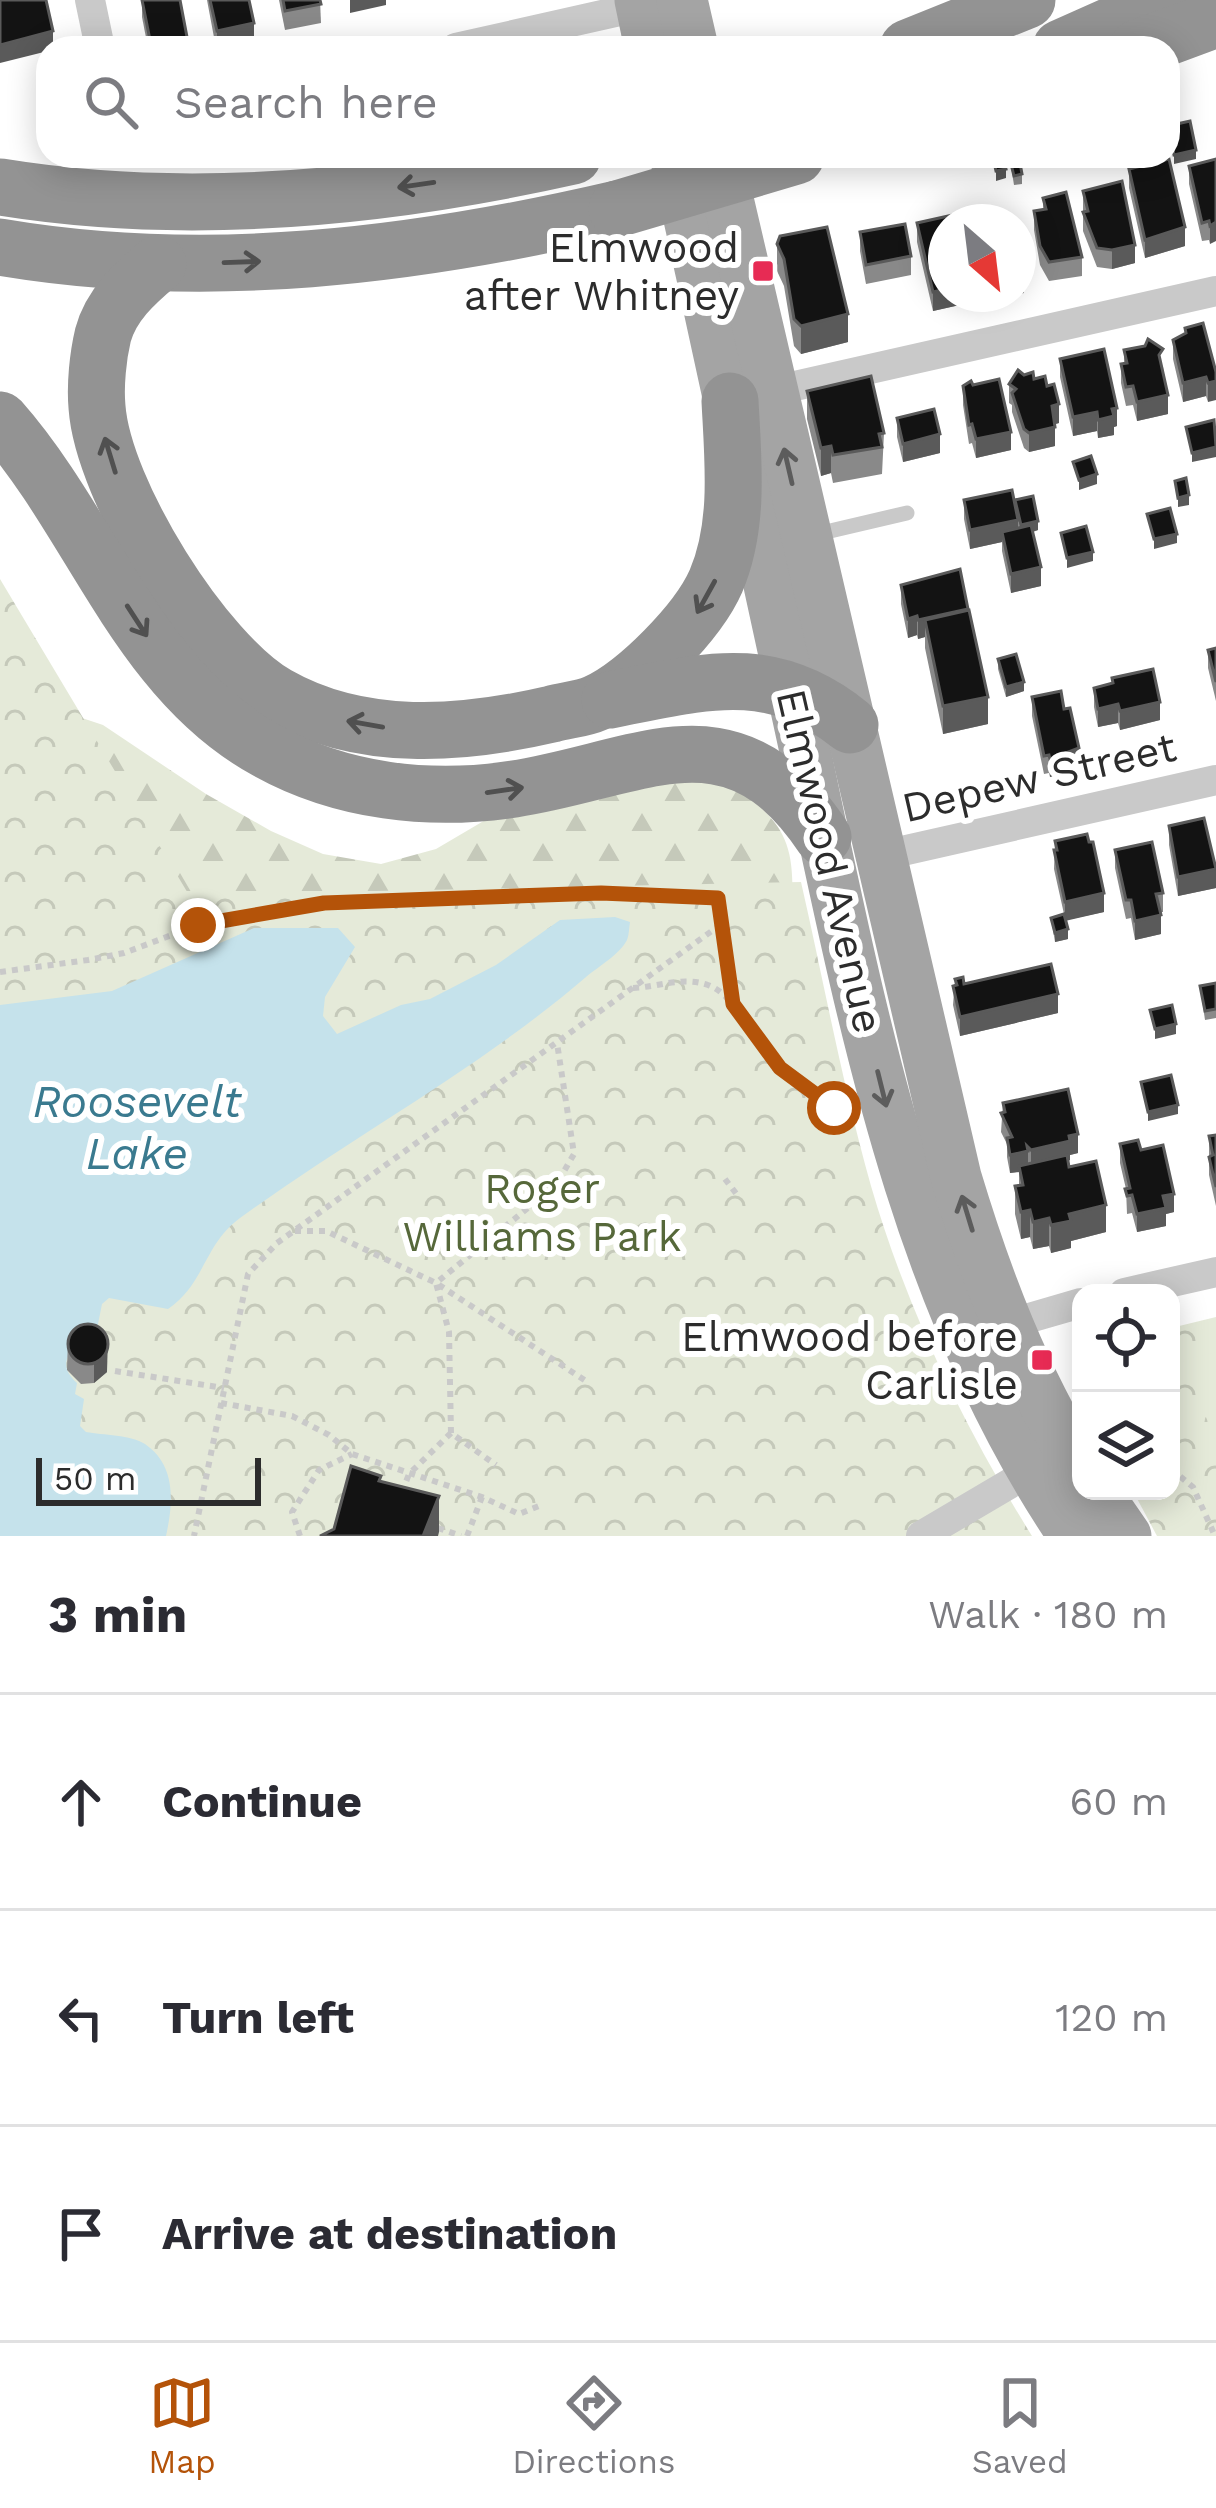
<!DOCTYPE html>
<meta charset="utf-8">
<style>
body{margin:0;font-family:"Work Sans",sans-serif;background:#f7f7f7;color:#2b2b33}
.controls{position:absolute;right:36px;bottom:36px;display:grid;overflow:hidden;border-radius:24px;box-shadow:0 6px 30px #0003}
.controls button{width:108px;height:108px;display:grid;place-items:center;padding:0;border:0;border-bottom:3px solid #e1e1e2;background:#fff;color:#2b2b33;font:60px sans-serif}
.compass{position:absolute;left:928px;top:204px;width:108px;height:108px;border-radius:50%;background:#fff;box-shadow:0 6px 30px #0003;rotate:152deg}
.scale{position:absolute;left:36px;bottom:30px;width:225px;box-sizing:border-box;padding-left:12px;border:6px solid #2c2c2c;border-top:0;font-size:33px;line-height:42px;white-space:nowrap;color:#2c2c2c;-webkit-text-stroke:9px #fff;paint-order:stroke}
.stop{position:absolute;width:36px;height:36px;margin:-27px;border:9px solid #b45309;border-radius:50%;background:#fff}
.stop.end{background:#b45309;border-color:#fff;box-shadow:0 3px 12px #0008}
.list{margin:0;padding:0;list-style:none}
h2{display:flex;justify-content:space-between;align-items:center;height:156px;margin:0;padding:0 48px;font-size:51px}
h2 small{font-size:39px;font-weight:400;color:#7c7c81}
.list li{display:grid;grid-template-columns:78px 1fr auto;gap:36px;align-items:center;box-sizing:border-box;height:216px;padding:0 48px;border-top:3px solid #e1e1e2}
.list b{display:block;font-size:45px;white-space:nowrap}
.list em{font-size:39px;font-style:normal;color:#7c7c81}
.icon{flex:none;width:66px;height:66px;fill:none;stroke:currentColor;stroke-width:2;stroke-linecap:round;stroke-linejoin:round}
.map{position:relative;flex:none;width:1216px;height:1536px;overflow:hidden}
.search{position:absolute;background:#fff;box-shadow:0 6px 30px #0003;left:36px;right:36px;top:36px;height:132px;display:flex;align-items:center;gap:30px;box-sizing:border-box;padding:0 42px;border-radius:36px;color:#7c7c81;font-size:45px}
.sheet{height:804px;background:#fff}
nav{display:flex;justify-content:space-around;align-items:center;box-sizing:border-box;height:168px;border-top:3px solid #e1e1e2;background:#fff;font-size:33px;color:#7c7c81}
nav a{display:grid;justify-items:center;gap:6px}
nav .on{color:#b45309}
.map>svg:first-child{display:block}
</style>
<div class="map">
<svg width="1216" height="1536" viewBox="0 0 1216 1536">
<defs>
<pattern id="forest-firs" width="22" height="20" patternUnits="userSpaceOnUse" patternTransform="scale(3)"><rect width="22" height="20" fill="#e5ead9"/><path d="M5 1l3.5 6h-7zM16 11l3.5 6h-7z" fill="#c5c9ba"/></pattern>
<pattern id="park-crowns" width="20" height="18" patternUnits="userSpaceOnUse" patternTransform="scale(3)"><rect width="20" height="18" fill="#e5ead9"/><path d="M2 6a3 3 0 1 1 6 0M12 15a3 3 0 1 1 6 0" fill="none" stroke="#c5c9ba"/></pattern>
</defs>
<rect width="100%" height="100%" fill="#fff"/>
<path fill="url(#forest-firs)" d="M 43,705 L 103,725 L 206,794 L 271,831 L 323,854 L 381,864 L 436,849 L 504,809 L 720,773 C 771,816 796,827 792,900 L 112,991 L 0,715 Z"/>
<g fill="url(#park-crowns)">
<path d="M 0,579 L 189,895 L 801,882 C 824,983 843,1087 871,1186 C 907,1310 964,1427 1032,1536 L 0,1536 Z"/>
<polygon points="1216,1317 1216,1536 1157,1536 1133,1491 1171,1491 1171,1328"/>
</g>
<polygon fill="#e5ead9" points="1216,1352 1216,1442 1183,1360"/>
<path fill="#c5e2eb" d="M 615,917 L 630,922 C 629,928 629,935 627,940 C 620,954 598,967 586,977 C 479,1069 354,1135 240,1218 C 204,1244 205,1284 168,1309 L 109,1298 L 102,1304 L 97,1329 C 78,1344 51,1360 77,1383 L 75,1394 L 84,1399 L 80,1426 L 86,1432 C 103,1435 131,1435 145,1444 C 177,1466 173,1504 166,1536 L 0,1536 L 0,1005 L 112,991 L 254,928 L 338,928 L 355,947 L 325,997 L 323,1016 L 337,1034 L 401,1005 L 430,999 L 496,965 L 560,920 Z"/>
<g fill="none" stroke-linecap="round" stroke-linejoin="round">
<g stroke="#c9c9c9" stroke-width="6" stroke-dasharray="6 6" stroke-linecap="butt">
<polyline points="723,924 733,1000"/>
<polyline points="0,972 88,960 124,953 198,925 324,903 601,893 719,898 723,923 277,1243 248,1274 194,1536"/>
<path d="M 633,988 C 659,987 681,976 708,985 C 727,992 736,1010 747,1026 C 770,1059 806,1101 847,1112"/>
<polyline points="725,1179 738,1196"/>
<polyline points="295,1231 326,1231 436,1283 586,1381"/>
<polyline points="115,1371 224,1388"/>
<polyline points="221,1403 292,1416 329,1435 352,1454 482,1497 519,1514 539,1506"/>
<polyline points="451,1433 449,1332 436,1283 556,1185 574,1154 557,1043"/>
<polyline points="1171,1469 1193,1487 1215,1536"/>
<polyline points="402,1492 409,1474 451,1433 496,1465"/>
<polyline points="438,1528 461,1536"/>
<polyline points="300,1536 292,1512 319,1470 352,1454"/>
<polyline points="467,1536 482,1497"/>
</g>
<polyline stroke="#c9c9c9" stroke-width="15" points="813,535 907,513"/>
<g stroke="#c9c9c9" stroke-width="30">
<polyline points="90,0 100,48"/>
<polyline points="456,48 655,3"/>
<polyline points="759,394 1216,291"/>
<polyline points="880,856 1216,780"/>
<polyline points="1124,1293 1216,1272"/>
<polyline points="995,1328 1081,1303"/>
<polyline points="921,1536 1043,1464"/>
</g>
<g stroke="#a4a4a4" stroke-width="51">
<polyline points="640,0 650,48"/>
<polyline points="682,0 693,48"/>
<path d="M 675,156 C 720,357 764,558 807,760 C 864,1027 917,1306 1074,1536"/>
<path d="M 718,156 L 956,1177 C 987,1280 1024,1377 1081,1469"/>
<polyline points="1095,1491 1126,1536"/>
</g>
<g stroke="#939393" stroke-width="57">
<polyline points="908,48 1027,0"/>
<polyline points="1061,48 1169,0"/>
<polyline points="1138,48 1216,19"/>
<path d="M 0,187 C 190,218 386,198 573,156"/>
<path d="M 0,247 C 207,282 415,256 617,209"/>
<path d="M 158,264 C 135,283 111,305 103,335 C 98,356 95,385 97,407 C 103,491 204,653 277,695 C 361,743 462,735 552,714 C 566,710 583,709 596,703 C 637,684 698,622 716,581 C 740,525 733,460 730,401"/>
<path d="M 0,420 C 93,525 138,680 266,750 C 341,792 430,802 514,789 C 643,769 732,701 823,837"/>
<path d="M 610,700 C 703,682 770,660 850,725"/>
</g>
<polyline stroke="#939393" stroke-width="57" points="617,209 796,156"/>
</g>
<g fill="#898989">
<polygon points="142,0 187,48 148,48 142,17"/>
<polygon points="207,0 249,0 254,42 216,48"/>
<polygon points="279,0 320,0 321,23 285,30"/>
<polygon points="1216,159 1210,244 1209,240 1202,241 1189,184 1189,166"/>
<polygon points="1010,160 1022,174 1022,184 1014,185"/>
<polygon points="1129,169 1185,246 1145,258 1129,188"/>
<polygon points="1083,191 1135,263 1112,269 1097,267 1083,231"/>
<polygon points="1043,198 1082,257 1082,276 1049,281 1040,265 1034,230 1034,211 1043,209"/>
<polygon points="917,223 973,294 973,302 933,311 917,242"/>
<polygon points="860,232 911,256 911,275 866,284 860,251"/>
<polygon points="777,244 848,342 801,354 794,346 784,286 777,271"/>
<polygon points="1185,328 1216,372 1208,402 1206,396 1183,402 1173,359 1173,340 1185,334"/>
<polygon points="1124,350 1163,367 1168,414 1137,421 1133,405 1126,406 1121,383 1121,364 1124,364"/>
<polygon points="1060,359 1117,426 1114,427 1114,435 1098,438 1097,431 1073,436 1060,377"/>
<polygon points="1034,379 1059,423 1055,424 1055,446 1029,452 1024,448 1012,412 1012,405 1009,403 1009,384"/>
<polygon points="963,386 1011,450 976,458 972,443 969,444 963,405"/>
<polygon points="807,391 884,433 882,474 833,483 831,473 821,476 807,419"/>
<polygon points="897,418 940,453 903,462 897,437"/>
<polygon points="964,500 1015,502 1038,530 1033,532 1041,586 1011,593 1002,551 1002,542 970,549 964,519"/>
<polygon points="901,585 988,724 943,734 925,648 925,637 918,639 917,635 908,638 901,604"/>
<polygon points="1216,648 1216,701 1208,668 1208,650"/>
<polygon points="998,659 1024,691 1006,697 998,669"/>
<polygon points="1094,688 1160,720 1120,730 1118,723 1098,727 1094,707"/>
<polygon points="1032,697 1079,767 1050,777 1049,773 1044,774 1032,716"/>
<polygon points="1169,826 1216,869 1216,888 1178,896 1169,845"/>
<polygon points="1055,841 1104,912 1066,920 1068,939 1055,942 1051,918 1064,914 1054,869"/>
<polygon points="1115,850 1163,893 1163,912 1161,912 1161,934 1135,940 1131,918 1126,919 1115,868"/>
<polygon points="955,979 964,984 1058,1013 960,1036 953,1005"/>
<polygon points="1216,983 1216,1018 1205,1020 1200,986"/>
<polygon points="1003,1103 1078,1153 1070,1155 1070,1160 1068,1161 1069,1167 1106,1232 1071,1241 1071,1248 1051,1253 1049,1246 1033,1249 1030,1237 1021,1239 1015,1214 1015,1186 1019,1185 1019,1172 1010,1173 1007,1157 1007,1144 1001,1132"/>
<polygon points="1216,1134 1216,1206 1209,1175 1209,1136"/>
<polygon points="1120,1144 1141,1150 1174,1212 1166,1214 1166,1226 1137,1232 1132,1213 1127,1214 1126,1189 1120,1163"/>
<polygon points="68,1336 107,1372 94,1383 81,1384 67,1370"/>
</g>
<g fill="#5a5a5a">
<polygon points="350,0 386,0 386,5 350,13"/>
<polygon points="254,23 254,42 217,48 217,31"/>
<polygon points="53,31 53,48 48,48 48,51 0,63 0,45"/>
<polygon points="187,37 187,48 151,48 151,45"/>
<polygon points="1196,150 1196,159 1174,164 1174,155"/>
<polygon points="1006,169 1006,178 996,181 996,171"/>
<polygon points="1216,222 1216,241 1210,244 1210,226"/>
<polygon points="1185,227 1185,246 1145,258 1145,240"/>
<polygon points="1135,245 1135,263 1112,269 1112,250"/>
<polygon points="1024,274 1024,293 995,299 995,294 1018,294 1018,275"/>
<polygon points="946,289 946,294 973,294 973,302 933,311 933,292"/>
<polygon points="848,314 848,342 801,354 801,326"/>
<polygon points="1206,377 1206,396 1183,402 1183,383"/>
<polygon points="1216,381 1216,400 1208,402 1208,383"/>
<polygon points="1168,395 1168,414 1137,421 1137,402"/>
<polygon points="1059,404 1059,423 1052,425 1052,406"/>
<polygon points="1117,408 1117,426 1114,427 1114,435 1098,438 1098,420"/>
<polygon points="1097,412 1097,431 1073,436 1073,417"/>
<polygon points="1055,427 1055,446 1029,452 1029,433"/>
<polygon points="1011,432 1011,450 976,458 976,439"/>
<polygon points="940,434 940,453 903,462 903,444"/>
<polygon points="831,446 831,473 821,476 821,448"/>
<polygon points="1216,447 1216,457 1192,462 1192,453"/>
<polygon points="1097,474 1097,484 1079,490 1079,480"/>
<polygon points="1189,495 1189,505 1178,507 1178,498"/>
<polygon points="1018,520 1018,539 1002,532 1002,542 970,549 970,530"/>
<polygon points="1038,521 1038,530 1021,535 1021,525"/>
<polygon points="1177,534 1177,543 1154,549 1154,539"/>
<polygon points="1093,552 1093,561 1067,568 1067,558"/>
<polygon points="1041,567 1041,586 1011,593 1011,574"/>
<polygon points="968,609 925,620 925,637 918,639 918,620"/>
<polygon points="917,616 917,635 908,638 908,619"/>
<polygon points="1024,682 1024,691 1006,697 1006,687"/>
<polygon points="988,697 988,724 943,734 943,706"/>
<polygon points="1160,702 1160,720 1120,730 1120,711"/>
<polygon points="1118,704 1118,723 1098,727 1098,709"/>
<polygon points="1079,748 1079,767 1050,777 1050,759"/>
<polygon points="1216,869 1216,888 1178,896 1178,877"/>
<polygon points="1104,893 1104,912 1065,921 1065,902"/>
<polygon points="1161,915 1161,934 1135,940 1135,921"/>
<polygon points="1068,929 1068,939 1055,942 1055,933"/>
<polygon points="1058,994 1058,1013 960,1036 960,1017"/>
<polygon points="1176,1024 1176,1034 1155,1039 1155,1029"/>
<polygon points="1178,1105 1178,1114 1148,1121 1148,1112"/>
<polygon points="1078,1134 1078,1153 1070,1155 1070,1160 1031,1168 1031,1150"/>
<polygon points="1028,1151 1028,1169 1019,1166 1019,1172 1010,1173 1010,1155"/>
<polygon points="1174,1194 1174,1212 1166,1214 1166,1226 1137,1232 1137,1214 1163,1196"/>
<polygon points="1106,1205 1106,1232 1071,1241 1071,1248 1051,1253 1051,1225 1069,1214"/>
<polygon points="1030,1210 1030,1237 1021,1239 1021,1212"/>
<polygon points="1049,1218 1049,1246 1033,1249 1033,1222"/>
<polygon points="108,1337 107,1372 94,1383 94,1364"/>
<polygon points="439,1496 439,1532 438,1536 423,1536"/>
</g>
<g fill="#131313" stroke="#5a5a5a" stroke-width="3">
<polygon points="0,0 46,0 53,31 0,45"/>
<polygon points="142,0 180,0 187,37 151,45"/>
<polygon points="210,0 249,0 254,23 217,31"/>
<polygon points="283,0 320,0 321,4 285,11"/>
<polygon points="1190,121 1196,150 1174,155 1168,126"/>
<polygon points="1003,156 1006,169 996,171 993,158"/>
<polygon points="1019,158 1022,174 1014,176 1010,160"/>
<polygon points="1169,159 1185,227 1145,240 1129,169"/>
<polygon points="1216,159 1216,222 1210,226 1209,221 1202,223 1189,166"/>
<polygon points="1122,181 1135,245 1112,250 1097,248 1083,212 1088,211 1083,191"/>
<polygon points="1066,192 1082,257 1049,262 1040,246 1034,211 1046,209 1043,198"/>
<polygon points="957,214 959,222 946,222 946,289 933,292 917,223"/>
<polygon points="905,224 911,256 866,265 860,232"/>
<polygon points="827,227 848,314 801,326 794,319 784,259 777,244 780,236"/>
<polygon points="1018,241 1024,274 1018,275"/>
<polygon points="1203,323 1216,372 1216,381 1208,383 1206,377 1183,383 1173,340 1186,333 1185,328"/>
<polygon points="1148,339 1163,349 1159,355 1168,395 1137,402 1133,386 1126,387 1121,364 1127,363 1124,350 1145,346"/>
<polygon points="1104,349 1117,408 1112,409 1114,416 1098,420 1097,412 1073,417 1060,359"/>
<polygon points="1018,370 1024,375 1033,372 1034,379 1045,376 1047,386 1054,384 1059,404 1052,406 1055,427 1029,433 1024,429 1012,393 1016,389 1009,384"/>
<polygon points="871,376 884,433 879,434 882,447 833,455 831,446 821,448 807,391"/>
<polygon points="999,379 1011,432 976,439 972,424 969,425 963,386 971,381 973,385"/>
<polygon points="934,409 940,434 903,444 897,418"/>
<polygon points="1214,420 1216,447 1192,453 1186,427"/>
<polygon points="1091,456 1097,474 1079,480 1073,462"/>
<polygon points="1186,478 1189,495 1178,498 1175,481"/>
<polygon points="1012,490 1018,520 970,530 964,500"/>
<polygon points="1033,496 1038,521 1021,525 1015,500"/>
<polygon points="1170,508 1177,534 1154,539 1147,514"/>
<polygon points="1031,525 1041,567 1011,574 1002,532"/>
<polygon points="1086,526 1093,552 1067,558 1061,533"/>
<polygon points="960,569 968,609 918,620 917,616 908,619 901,585"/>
<polygon points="969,610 988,697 943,706 925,620"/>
<polygon points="1216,648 1216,682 1208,650"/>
<polygon points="1016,654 1024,682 1006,687 998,659"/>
<polygon points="1153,669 1160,702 1120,711 1118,704 1098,709 1094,688 1113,683 1112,678"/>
<polygon points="1061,691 1064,709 1070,708 1079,748 1050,759 1049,755 1044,756 1032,697"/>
<polygon points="1204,818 1216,869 1178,877 1169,826"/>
<polygon points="1087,834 1089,842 1093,842 1104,893 1065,902 1054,850 1057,850 1055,841"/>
<polygon points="1152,842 1163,893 1156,894 1161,915 1135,921 1131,900 1126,900 1115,850"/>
<polygon points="1064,914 1068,929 1055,933 1051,918"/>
<polygon points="1051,964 1058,994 960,1017 953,986 957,985 955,979 963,977 964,984"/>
<polygon points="1216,983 1216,1009 1205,1011 1200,986"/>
<polygon points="1172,1005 1176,1024 1155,1029 1150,1010"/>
<polygon points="1171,1075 1178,1105 1148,1112 1141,1082"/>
<polygon points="1068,1089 1078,1134 1069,1136 1070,1141 1031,1150 1027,1146 1028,1151 1010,1155 1007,1138 1012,1137 1001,1113 1005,1112 1003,1103"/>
<polygon points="1216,1135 1216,1187 1209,1157 1213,1155 1209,1136"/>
<polygon points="1138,1140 1141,1150 1163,1145 1174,1194 1163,1196 1166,1208 1137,1214 1132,1195 1127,1196 1125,1189 1130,1188 1120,1144"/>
<polygon points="1067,1155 1069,1167 1096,1161 1106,1205 1069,1214 1071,1221 1051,1225 1049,1218 1033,1222 1030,1210 1021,1212 1015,1186 1023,1185 1019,1166"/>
<circle cx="88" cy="1344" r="20"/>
<polygon points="351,1466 381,1476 379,1481 439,1496 423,1536 320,1536 334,1529"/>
</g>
<defs><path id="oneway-shaft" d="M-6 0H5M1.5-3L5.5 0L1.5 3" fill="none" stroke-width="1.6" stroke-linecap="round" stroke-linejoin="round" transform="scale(3)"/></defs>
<g stroke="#505050">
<use href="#oneway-shaft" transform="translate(416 185) rotate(172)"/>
<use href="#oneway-shaft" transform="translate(242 262) rotate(-2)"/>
<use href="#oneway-shaft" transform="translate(110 455) rotate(-107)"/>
<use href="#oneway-shaft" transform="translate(706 597) rotate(119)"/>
<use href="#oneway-shaft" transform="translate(137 621) rotate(57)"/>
<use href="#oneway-shaft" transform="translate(365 724) rotate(-170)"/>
<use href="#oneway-shaft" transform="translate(505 790) rotate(-8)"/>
</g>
<g stroke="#5c5c5c">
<use href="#oneway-shaft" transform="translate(788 466) rotate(-103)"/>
<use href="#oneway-shaft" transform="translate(882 1089) rotate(76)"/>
<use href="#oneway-shaft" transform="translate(967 1213) rotate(-107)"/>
</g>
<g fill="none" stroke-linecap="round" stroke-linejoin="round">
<polyline stroke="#b45309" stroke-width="15" points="198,925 324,903 601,893 718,898 733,1004 780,1068 834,1108"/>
</g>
<g fill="#e72b54" stroke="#fff" stroke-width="4.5">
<rect x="751" y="259" width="24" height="24" rx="6"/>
<rect x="1030" y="1348" width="24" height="24" rx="6"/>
</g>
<g text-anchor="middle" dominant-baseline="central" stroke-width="12" stroke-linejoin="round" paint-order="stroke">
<g font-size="42" fill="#2c2c2c" stroke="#fff" text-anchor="end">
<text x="739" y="247">Elmwood<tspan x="739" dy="48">after Whitney</tspan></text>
<text x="1018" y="1336">Elmwood before<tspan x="1018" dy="48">Carlisle</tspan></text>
</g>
<g font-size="42" fill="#2c2c2c" stroke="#fff">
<text transform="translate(1039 777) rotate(-13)">Depew Street</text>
<text transform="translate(830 861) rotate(77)">Elmwood Avenue</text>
</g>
<g font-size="42" fill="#56683a" stroke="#fff">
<text x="542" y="1188">Roger<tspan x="542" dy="48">Williams Park</tspan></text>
</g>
<g font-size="45" font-style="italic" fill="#3a7a8f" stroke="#fff">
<text x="137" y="1101">Roosevelt<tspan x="137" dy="52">Lake</tspan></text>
</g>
</g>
</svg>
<div class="controls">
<button><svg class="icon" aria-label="locate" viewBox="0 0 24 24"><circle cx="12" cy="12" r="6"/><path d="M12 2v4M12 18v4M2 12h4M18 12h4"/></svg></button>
<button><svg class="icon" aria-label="layers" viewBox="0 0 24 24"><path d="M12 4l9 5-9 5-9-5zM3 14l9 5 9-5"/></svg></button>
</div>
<svg class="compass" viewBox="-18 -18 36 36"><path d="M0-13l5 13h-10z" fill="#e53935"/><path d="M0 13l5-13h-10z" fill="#7c7c81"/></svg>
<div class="scale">50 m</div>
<div class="stop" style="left:834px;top:1108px"></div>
<div class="stop end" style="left:198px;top:925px"></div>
<div class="search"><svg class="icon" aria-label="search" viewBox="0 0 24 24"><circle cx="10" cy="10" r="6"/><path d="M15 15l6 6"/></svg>Search here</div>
</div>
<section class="sheet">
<h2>3 min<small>Walk · 180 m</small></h2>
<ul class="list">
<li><svg class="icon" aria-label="ahead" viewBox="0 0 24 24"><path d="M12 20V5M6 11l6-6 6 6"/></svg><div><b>Continue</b></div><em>60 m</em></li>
<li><svg class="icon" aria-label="left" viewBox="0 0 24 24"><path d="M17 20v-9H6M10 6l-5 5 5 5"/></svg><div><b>Turn left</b></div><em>120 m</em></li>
<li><svg class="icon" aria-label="arrive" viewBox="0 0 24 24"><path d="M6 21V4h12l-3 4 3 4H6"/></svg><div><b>Arrive at destination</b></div></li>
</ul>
</section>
<nav>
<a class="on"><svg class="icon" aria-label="map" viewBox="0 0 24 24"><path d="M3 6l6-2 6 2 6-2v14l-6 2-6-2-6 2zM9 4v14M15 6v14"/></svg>Map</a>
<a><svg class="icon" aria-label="directions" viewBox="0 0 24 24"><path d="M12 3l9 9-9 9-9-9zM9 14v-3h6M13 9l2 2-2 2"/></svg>Directions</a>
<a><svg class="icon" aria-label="saved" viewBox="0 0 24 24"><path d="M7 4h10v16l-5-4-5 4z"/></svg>Saved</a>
</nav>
